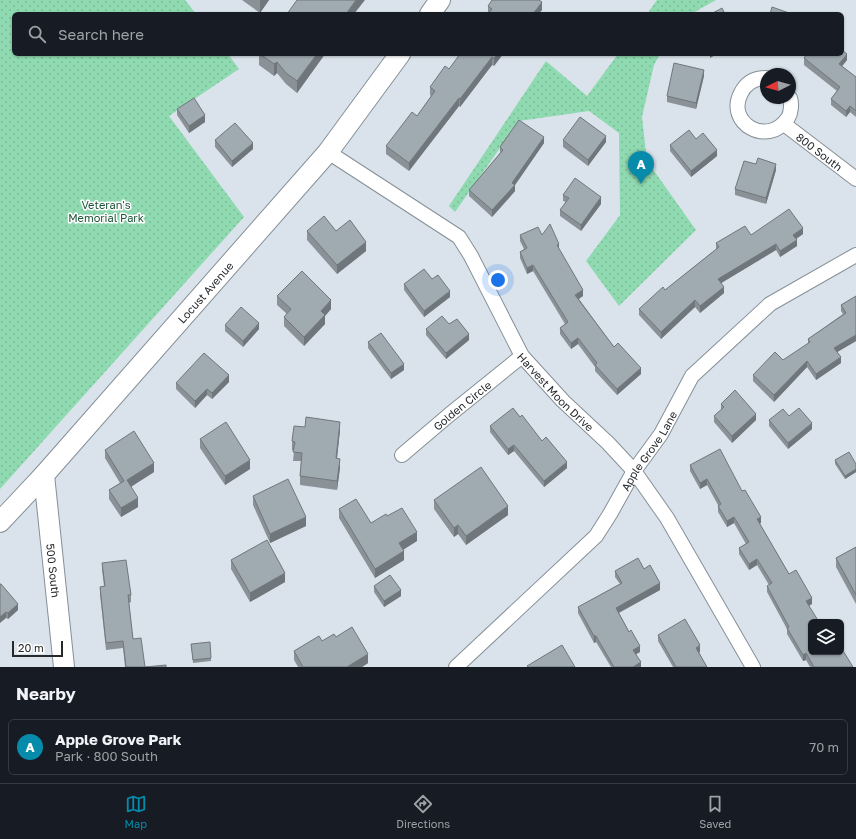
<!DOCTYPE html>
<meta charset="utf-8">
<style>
body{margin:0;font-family:"Golos Text",sans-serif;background:#242831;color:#f1f3f6}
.controls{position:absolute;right:12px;bottom:12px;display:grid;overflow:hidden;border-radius:6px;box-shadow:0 1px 3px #0004}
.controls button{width:36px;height:36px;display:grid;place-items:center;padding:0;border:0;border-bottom:1px solid #363941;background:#171b24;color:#f1f3f6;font:20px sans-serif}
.compass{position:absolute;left:760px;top:68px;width:36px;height:36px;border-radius:50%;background:#171b24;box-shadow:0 1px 3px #0004;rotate:264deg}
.scale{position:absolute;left:12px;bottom:10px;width:51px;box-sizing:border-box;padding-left:4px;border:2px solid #26292c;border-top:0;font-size:11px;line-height:14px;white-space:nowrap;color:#26292c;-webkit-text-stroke:3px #fff;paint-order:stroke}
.you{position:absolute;left:498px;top:280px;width:14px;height:14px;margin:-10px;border:3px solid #fff;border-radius:50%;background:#1a73e8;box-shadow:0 0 0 6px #1a73e833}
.badge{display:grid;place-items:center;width:26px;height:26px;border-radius:50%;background:#068bab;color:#fff;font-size:13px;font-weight:700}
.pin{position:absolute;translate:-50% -33px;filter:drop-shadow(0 1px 2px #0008)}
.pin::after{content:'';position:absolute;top:21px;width:14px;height:12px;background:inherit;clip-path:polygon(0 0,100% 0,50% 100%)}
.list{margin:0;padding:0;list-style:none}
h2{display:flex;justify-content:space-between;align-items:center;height:52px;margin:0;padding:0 16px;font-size:17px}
h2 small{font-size:13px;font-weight:400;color:#9ea1a6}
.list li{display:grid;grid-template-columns:26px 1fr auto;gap:12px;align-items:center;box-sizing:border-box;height:56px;margin:0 8px 8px;padding:0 8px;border:1px solid #363941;border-radius:6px}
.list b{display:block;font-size:15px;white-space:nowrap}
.list p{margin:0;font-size:13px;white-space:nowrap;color:#9ea1a6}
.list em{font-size:13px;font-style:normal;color:#9ea1a6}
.icon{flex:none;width:22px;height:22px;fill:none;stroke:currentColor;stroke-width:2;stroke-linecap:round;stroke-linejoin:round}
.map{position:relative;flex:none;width:856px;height:667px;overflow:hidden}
.search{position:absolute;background:#171b24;box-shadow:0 1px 3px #0004;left:12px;right:12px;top:12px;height:44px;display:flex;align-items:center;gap:10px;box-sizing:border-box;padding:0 14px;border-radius:6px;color:#9ea1a6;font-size:15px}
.sheet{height:116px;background:#171b24}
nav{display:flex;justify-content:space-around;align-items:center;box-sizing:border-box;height:56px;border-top:1px solid #363941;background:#171b24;font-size:11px;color:#9ea1a6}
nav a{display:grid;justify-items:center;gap:2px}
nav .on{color:#068bab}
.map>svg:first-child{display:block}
</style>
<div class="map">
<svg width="856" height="667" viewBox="0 0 856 667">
<defs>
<pattern id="park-dots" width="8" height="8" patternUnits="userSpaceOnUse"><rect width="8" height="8" fill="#90dab1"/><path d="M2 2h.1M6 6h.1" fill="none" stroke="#7cbb98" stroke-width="1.8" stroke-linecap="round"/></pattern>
</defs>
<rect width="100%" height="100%" fill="#dae3eb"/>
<g fill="url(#park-dots)">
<polygon points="0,0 185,0 196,14 14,14 14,54 228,54 239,69 169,116 244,217 0,489"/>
<polygon points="657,0 716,0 691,14 647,14"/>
<polygon points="618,54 660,54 654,65 642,117 647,161 696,230 619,306 586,261 620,215 619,133 589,111 519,121 455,212 449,206 546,61 587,96"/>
</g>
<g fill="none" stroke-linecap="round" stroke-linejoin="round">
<defs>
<g id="street">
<path d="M 766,78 C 755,78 746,83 741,93 C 725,123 768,148 788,118 C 791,113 792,104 790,98"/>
<path id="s1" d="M 784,124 L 856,179"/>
<path id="s2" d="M 328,152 L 459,237 L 471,256 L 522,356 L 563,401 L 608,443 L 634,471 L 667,518 L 753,667"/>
<path id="s3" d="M 402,455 L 449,415 L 522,356"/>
<path id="s4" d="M 456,667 L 596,536 L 610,514 L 634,471 L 661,434 L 692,376 L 770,304 L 856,255"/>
</g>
<g id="secondary">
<polyline points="430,14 440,0"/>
<path id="s5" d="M 44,475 L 64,667"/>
<path id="s6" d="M 0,522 L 44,475 L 328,152 L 400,54"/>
</g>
</defs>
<use href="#street" stroke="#869097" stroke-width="16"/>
<use href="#secondary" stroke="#869097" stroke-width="22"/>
<use href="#street" stroke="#fff" stroke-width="14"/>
<use href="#secondary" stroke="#fff" stroke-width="20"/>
</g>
<g fill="#8a9298">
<polygon points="242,0 269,0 260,13"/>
<polygon points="488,6 542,10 538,14 488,14"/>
<polygon points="259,54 325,54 297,93 286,84 277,73 274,76 259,65"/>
<polygon points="503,54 494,66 492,65 460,107 459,106 409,171 386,154 386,146 417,116 431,96 430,95 430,87 449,69"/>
<polygon points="804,58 847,60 842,66 856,77 856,117 850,112 846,117 831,105 831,99 837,91 804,65"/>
<polygon points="704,76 696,109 667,102 667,96"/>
<polygon points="177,109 205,122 189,133 177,115"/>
<polygon points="696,139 717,156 691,177 670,151 670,145"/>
<polygon points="215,140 253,149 232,167 215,147"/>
<polygon points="563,140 606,142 588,166 563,147"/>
<polygon points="544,143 515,185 515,191 492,217 469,196 469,190 500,153 500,147"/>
<polygon points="776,170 766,204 735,195 735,189"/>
<polygon points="563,195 601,204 581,231 560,216 560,210 566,202 563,201"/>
<polygon points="307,231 336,231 366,251 337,274 307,240"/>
<polygon points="803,234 796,239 797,246 780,257 776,250 721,283 724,293 700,313 695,307 661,339 639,315 639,309 665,290 716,249 716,243 751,235"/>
<polygon points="520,235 542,235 559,250 583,296 579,299 614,347 641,374 617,395 595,371 595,367 578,344 571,349 560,334 560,328 565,324 533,271 527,274 520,258 520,252 524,249 520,241"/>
<polygon points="432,279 450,297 424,317 404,290 404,284"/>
<polygon points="277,296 331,309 325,316 325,324 304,346 284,326 284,317 287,314 277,305"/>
<polygon points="856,296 856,341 837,352 841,363 816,380 807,367 774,402 753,381 753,375 783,360 808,344 808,339 843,314 841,311 841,305"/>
<polygon points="449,324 469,340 446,359 426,335 426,329"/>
<polygon points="225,325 259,329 243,347 225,331"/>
<polygon points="368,342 404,370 391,379 368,348"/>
<polygon points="229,382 212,399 207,395 195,408 176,389 176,383"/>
<polygon points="721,404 756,420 732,443 714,422 714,416 721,410"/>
<polygon points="789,416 812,429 788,449 769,426 769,420"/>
<polygon points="520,417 567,468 544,487 514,451 508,455 490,432 490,426"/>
<polygon points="340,430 337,458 340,468 337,490 300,485 300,476 301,461 293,461 294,451 292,450 292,441"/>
<polygon points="200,439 250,469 225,485 200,448"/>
<polygon points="105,450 154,472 131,487 138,507 121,517 109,499 109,490 120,483 105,458"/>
<polygon points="835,460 856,464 856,472 845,479 835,464"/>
<polygon points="690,465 742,491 760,524 789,574 812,604 809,606 811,652 853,667 810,667 806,660 803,661 787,634 787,629 767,592 767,586 769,585 757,565 749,570 739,554 739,548 746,544 734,523 727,527 718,512 718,505 707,485 700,489 690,471"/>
<polygon points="253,496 306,526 270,543 253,505"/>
<polygon points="434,500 508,515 466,545 458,534 454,537 434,509"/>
<polygon points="339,509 371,523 387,516 417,541 403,550 404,560 375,578 339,518"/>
<polygon points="856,547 856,604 836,567 836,558"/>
<polygon points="231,560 285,582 250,602 231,569"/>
<polygon points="102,563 131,595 131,602 129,603 133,639 145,667 166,667 125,667 123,648 106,650 100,594 100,587 104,586 102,570"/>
<polygon points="644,569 660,590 619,613 640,652 636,654 641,667 611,667 596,642 594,643 578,613 578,607 620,584 615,577 615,571"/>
<polygon points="0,584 18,610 8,619 6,618"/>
<polygon points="374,586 401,596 384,607 374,592"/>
<polygon points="658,635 700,652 699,652 707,667 673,667 658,641"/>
<polygon points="336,637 368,663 362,667 298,667 294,660 294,651"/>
<polygon points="191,644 211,658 211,661 193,663"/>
</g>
<g fill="#70777c">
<polygon points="260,0 269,0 260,13"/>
<polygon points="356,0 365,0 354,14 346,14"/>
<polygon points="542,2 542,10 538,14 533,14"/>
<polygon points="317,54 325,54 297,93 297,81"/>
<polygon points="497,54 503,54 494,66 494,59"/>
<polygon points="710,54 717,54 710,58"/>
<polygon points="847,54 847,60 839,70 839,64"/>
<polygon points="492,57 492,65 460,107 460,99"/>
<polygon points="277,62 277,73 274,76 274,64"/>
<polygon points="704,70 704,76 696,109 696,103"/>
<polygon points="459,98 459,106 409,171 409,163"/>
<polygon points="850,106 850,112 846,117 846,111"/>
<polygon points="205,115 205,122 189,133 189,126"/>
<polygon points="606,136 606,142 588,166 588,160"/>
<polygon points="544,137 544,143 515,185 515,191 492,217 492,210"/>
<polygon points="253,143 253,149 232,167 232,161"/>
<polygon points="717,150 717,156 691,177 691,171"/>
<polygon points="776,164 776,170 766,204 766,198"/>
<polygon points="601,197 601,204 581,231 581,225"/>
<polygon points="803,228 803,234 793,241 793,235"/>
<polygon points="797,240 797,246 780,257 780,251"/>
<polygon points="366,242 366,251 337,274 337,265"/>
<polygon points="559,244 559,250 557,245"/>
<polygon points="776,244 776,250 718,285 718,279"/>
<polygon points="533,265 533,271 527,274 527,268"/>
<polygon points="724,287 724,293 700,313 700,306"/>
<polygon points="583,290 583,296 575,301 575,295"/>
<polygon points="450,291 450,297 424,317 424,311"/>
<polygon points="331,300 331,309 325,316 325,324 304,346 304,337 321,311"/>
<polygon points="695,300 695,307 661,339 661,332"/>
<polygon points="259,323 259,329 243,347 243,341"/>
<polygon points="469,334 469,340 446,359 446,353"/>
<polygon points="856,335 856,341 834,354 834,348"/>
<polygon points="578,338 578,344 571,349 571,343"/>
<polygon points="841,357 841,363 816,380 816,374"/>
<polygon points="807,361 807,367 774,402 774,395"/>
<polygon points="404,364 404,370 391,379 391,373"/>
<polygon points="641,368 641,374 617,395 617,389"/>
<polygon points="229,375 229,382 212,399 212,393"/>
<polygon points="207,389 207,395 195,408 195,401"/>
<polygon points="756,414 756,420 732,443 732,436"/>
<polygon points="340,422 340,430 336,467 336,458"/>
<polygon points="812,423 812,429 788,449 788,443"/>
<polygon points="514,445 514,451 508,455 508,449"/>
<polygon points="340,459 340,468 337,490 337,481"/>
<polygon points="250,460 250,469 225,485 225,476"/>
<polygon points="567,462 567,468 544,487 544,481"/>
<polygon points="154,463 154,472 127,489 127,480"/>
<polygon points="856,469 856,472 845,479 845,476"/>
<polygon points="707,479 707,485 700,489 700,483"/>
<polygon points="138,498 138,507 121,517 121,508"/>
<polygon points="508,506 508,515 466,545 466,536"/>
<polygon points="306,517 306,526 270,543 270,534"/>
<polygon points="734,517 734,523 727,527 727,521"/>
<polygon points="761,517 761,523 757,525 757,519"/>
<polygon points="458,525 458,534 454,537 454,528"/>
<polygon points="417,532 417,541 399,552 399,543"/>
<polygon points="404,551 404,560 375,578 375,569"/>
<polygon points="757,559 757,565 749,570 749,564"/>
<polygon points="285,573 285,582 250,602 250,593"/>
<polygon points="660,583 660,590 616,614 616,608"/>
<polygon points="401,590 401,596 384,607 384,601"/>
<polygon points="812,598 812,604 806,607 806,601"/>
<polygon points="18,604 18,610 8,619 8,613"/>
<polygon points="6,612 6,618 0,623 0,617"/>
<polygon points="594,636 596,636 596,642 594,643"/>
<polygon points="700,645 700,652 696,654 696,648"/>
<polygon points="640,646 640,652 633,656 633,650"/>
<polygon points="806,653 806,660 803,661 803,655"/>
<polygon points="368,654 368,663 362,667 347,667"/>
<polygon points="641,662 641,667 633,667"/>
</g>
<g fill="#a0aab1" stroke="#70777c">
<polygon points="297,0 356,0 346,14 287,14"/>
<polygon points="492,0 539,0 542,2 533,14 488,14 492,9 488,6"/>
<polygon points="772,7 792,14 770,14"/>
<polygon points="722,8 725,14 711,14"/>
<polygon points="842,50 847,54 839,64 856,77 856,111 850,106 846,111 831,99 840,87 804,58 807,54 842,54"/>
<polygon points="260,54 317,54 297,81 286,73 277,62 274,64"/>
<polygon points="460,54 497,54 494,59 492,57 460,99 459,98 409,163 386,146 412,112 417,116 435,91 430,87 445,66 449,69"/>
<polygon points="674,63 704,70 696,103 667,96"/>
<polygon points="194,98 205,115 189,126 177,109"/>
<polygon points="580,117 606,136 588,160 563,140"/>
<polygon points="519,120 544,137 512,183 515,185 492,210 469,190 503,150 500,147"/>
<polygon points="235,123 253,143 232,161 215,140"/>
<polygon points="689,130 696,139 703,133 717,150 691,171 670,145"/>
<polygon points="758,158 776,164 766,198 735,189 744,161 756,164"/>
<polygon points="575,178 601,197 581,225 560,210 569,198 563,195"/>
<polygon points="789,209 803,228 793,235 797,240 780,251 776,244 718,279 724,287 700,306 695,300 661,332 639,309 663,287 665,290 719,247 716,243 745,226 751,235"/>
<polygon points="324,216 336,231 350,220 366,242 337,265 307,231"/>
<polygon points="550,224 559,244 557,245 583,290 575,295 614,347 618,343 641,368 617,389 595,365 597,363 578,338 571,343 560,328 568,322 533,265 527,268 520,252 527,248 520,235 538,227 542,235"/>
<polygon points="424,269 432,279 438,275 450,291 424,311 404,284"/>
<polygon points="302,271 331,300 321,311 325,315 304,337 284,317 291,309 277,296"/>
<polygon points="856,296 856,335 834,348 841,357 816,374 807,361 774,395 753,375 775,352 783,360 810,342 808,339 846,313 841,305"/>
<polygon points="241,307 259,323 243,341 225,325"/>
<polygon points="442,316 449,324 457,319 469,334 446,353 426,329"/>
<polygon points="381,333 404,364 391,373 368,342"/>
<polygon points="204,353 229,375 212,393 207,389 195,401 176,383"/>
<polygon points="735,390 756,414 732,436 714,416 724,407 721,404"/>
<polygon points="513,408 520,417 522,415 542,441 546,437 567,462 544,481 514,445 508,449 490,426"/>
<polygon points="799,408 812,423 788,443 769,420 783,409 789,416"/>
<polygon points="306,417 340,422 336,458 340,459 337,481 300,476 302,453 293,452 295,442 292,441 294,426 305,427"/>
<polygon points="226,422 250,460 225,476 200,439"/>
<polygon points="134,431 154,463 127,480 138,498 121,508 109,490 124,481 105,450"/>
<polygon points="720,449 742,491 745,490 761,517 757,519 789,574 796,570 812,598 806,601 819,622 811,622 811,652 841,652 841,650 842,649 853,667 814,667 806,653 803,655 787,628 789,627 767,586 772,583 757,559 749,564 739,548 749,542 734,517 727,521 718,506 721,504 707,479 700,483 690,465"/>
<polygon points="849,452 856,464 856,469 845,476 835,460"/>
<polygon points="481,467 508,506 466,536 458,525 454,528 434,500"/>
<polygon points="288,479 306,517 270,534 253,496"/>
<polygon points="356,499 371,523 386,514 387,516 402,508 417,532 399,543 404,551 375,569 339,509"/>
<polygon points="267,540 285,573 250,593 231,560"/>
<polygon points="856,547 856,595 836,558"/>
<polygon points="638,558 644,569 650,565 660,583 616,608 629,632 631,630 640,646 633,650 641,662 633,667 614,667 596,636 594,636 578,607 622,583 615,571"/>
<polygon points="126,560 131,595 128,595 133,639 141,638 145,667 166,665 166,667 126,667 123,641 106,643 100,587 105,586 102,563"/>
<polygon points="390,575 401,590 384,601 374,586"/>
<polygon points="0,584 1,584 18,604 8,613 6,612 0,617"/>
<polygon points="685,619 700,645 696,648 707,667 676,667 658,635"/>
<polygon points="352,627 368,654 347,667 303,667 294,651 319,636 322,641 334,634 336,637"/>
<polygon points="210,642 211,658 193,660 191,644"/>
<polygon points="562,645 575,667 528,667 527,666"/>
</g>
<g text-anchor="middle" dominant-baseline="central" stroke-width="3" stroke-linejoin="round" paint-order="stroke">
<g font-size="11" fill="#26292c" stroke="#fff">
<text stroke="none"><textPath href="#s1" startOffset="45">800 South</textPath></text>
<text stroke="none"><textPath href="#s6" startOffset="308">Locust Avenue</textPath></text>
<text stroke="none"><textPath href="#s2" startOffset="340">Harvest Moon Drive</textPath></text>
<text stroke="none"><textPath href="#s3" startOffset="78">Golden Circle</textPath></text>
<text stroke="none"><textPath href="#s4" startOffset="292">Apple Grove Lane</textPath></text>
<text stroke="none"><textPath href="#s5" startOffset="96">500 South</textPath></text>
</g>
<g font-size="11" fill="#1c5439" stroke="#fff">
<text x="106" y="204">Veteran's<tspan x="106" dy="13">Memorial Park</tspan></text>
</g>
</g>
</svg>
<div class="controls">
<button><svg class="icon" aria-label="layers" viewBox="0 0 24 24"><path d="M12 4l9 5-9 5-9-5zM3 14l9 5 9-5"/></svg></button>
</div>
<svg class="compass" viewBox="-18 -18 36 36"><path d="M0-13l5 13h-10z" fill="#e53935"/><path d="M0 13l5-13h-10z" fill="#9ea1a6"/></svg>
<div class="scale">20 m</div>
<div class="you"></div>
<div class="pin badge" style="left:641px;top:184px">A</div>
<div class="search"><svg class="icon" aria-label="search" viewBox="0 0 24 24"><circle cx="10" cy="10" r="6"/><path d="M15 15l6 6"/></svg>Search here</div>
</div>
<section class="sheet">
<h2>Nearby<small></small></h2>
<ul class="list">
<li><span class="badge">A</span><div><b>Apple Grove Park</b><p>Park · 800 South</p></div><em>70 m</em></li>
</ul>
</section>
<nav>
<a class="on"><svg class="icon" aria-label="map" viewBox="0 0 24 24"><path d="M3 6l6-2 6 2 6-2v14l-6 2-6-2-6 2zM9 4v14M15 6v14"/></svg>Map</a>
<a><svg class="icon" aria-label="directions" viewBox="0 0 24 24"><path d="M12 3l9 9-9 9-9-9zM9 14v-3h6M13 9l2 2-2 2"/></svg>Directions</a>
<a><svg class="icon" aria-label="saved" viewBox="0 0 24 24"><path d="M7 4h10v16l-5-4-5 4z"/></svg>Saved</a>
</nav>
